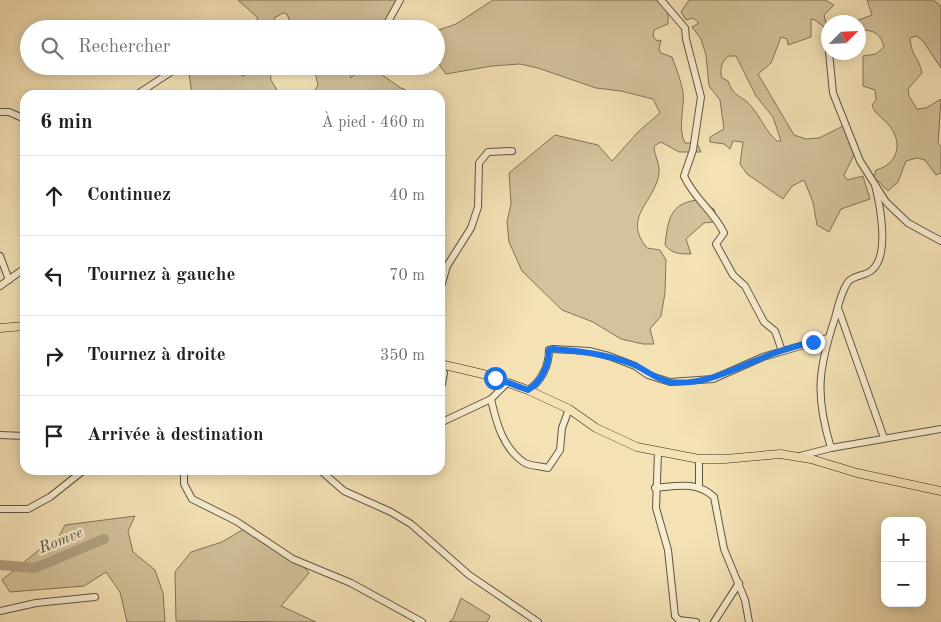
<!DOCTYPE html>
<html lang="fr">
<meta charset="utf-8">
<style>
body{margin:0;font-family:"Old Standard TT",serif;background:#f6f6f6;color:#202124}
.controls{position:absolute;right:15px;bottom:15px;display:grid;overflow:hidden;border-radius:10px;box-shadow:0 2px 12px #0003}
.controls button{width:45px;height:45px;display:grid;place-items:center;padding:0;border:0;border-bottom:1px solid #e0e0e0;background:#fff;color:#202124;font:25px sans-serif}
.compass{position:absolute;left:821px;top:15px;width:45px;height:45px;border-radius:50%;background:#fff;box-shadow:0 2px 12px #0003;rotate:66deg}
.stop{position:absolute;width:15px;height:15px;margin:-11px;border:4px solid #1a73e8;border-radius:50%;background:#fff}
.stop.end{background:#1a73e8;border-color:#fff;box-shadow:0 1px 5px #0008}
.list{margin:0;padding:0;list-style:none}
h2{display:flex;justify-content:space-between;align-items:center;height:65px;margin:0;padding:0 20px;font-size:21px}
h2 small{font-size:16px;font-weight:400;color:#757577}
.list li{display:grid;grid-template-columns:32px 1fr auto;gap:15px;align-items:center;box-sizing:border-box;height:80px;padding:0 20px;border-top:1px solid #e0e0e0}
.list b{display:block;font-size:19px;white-space:nowrap}
.list em{font-size:16px;font-style:normal;color:#757577}
.icon{flex:none;width:28px;height:28px;fill:none;stroke:currentColor;stroke-width:2;stroke-linecap:round;stroke-linejoin:round}
.map{position:relative;flex:none;width:941px;height:622px;overflow:hidden}
.search{position:absolute;background:#fff;box-shadow:0 2px 12px #0003;left:20px;top:20px;width:425px;height:55px;display:flex;align-items:center;gap:12px;box-sizing:border-box;padding:0 18px;border-radius:28px;color:#757577;font-size:19px}
.panel{position:absolute;background:#fff;box-shadow:0 2px 12px #0003;left:20px;top:90px;width:425px;height:385px;border-radius:15px}
.map>svg:first-child{display:block}
</style>
<div class="map">
<svg width="941" height="622" viewBox="0 0 941 622">
<rect width="100%" height="100%" fill="#f4e2b5"/>
<filter id="stains"><feTurbulence type="fractalNoise" baseFrequency=".004" numOctaves="4"/><feColorMatrix values="0 0 0 0 .2 0 0 0 0 .09 0 0 0 0 .02 0 0 0 .5 -.17"/></filter>
<radialGradient id="worn" r=".72"><stop offset=".6" stop-color="#630" stop-opacity="0"/><stop offset="1" stop-color="#630" stop-opacity=".3"/></radialGradient>
<g fill="#d3c29b" stroke="#81745b" fill-rule="evenodd">
<polygon points="238,0 399,0 399,6 380,29 286,29 289,19 287,14 283,13 274,18 278,28 282,29 248,29 258,18"/>
<path d="M 493,0 L 658,0 L 668,8 L 668,24 L 654,30 L 653,36 L 657,41 L 661,40 L 659,49 L 661,53 L 672,57 C 676,68 681,80 683,92 C 685,107 677,129 685,143 L 697,143 L 701,152 L 679,152 L 661,142 L 654,146 C 654,155 660,163 659,173 C 656,201 621,217 647,248 L 660,250 L 666,260 L 665,293 L 661,316 L 650,329 L 654,344 L 643,344 L 621,339 L 593,322 L 562,310 L 522,271 L 509,242 L 507,222 L 511,204 L 509,173 L 555,135 L 598,145 L 612,161 L 639,131 L 660,113 L 653,99 L 621,91 L 596,88 L 538,68 L 520,64 L 492,66 L 446,74 L 436,60 L 436,31 L 456,24 Z"/>
<path d="M 689,0 L 825,0 L 834,5 L 824,15 L 828,30 L 815,20 L 811,19 L 811,37 L 788,45 L 787,39 L 781,37 L 771,63 L 758,74 L 794,135 L 806,139 L 819,138 L 849,123 L 856,151 L 844,175 L 847,180 L 863,176 L 870,199 L 841,209 L 829,232 L 817,225 L 813,202 L 804,180 L 792,186 L 783,199 L 747,174 L 740,164 L 743,142 L 733,141 L 730,149 L 724,144 L 710,142 L 710,137 L 724,129 L 720,100 L 709,86 L 706,55 L 701,39 L 692,27 L 699,23 L 693,18 L 686,20 L 681,12 ZM 729,56 L 736,56 L 756,96 L 773,117 L 781,141 L 777,141 C 765,131 761,117 751,106 C 742,95 735,99 728,81 L 722,78 C 719,70 722,60 729,56 Z"/>
<path d="M 867,0 L 933,0 L 941,6 L 941,68 L 923,41 L 916,36 L 910,38 C 911,56 919,57 922,73 L 908,89 L 909,96 L 917,109 L 926,108 L 941,99 L 938,143 L 941,147 L 941,173 L 936,175 L 925,160 L 917,158 L 906,161 L 898,182 L 888,191 L 874,177 L 876,170 C 902,163 903,137 884,120 C 878,114 875,114 872,105 L 876,100 L 875,90 L 863,86 L 863,56 L 876,54 L 884,47 C 881,35 875,30 862,30 L 859,36 L 858,22 L 853,22 L 872,15 Z"/>
<polygon points="194,66 222,66 229,74 236,73 244,76 250,66 293,66 270,70 271,80 280,95 192,95 189,73"/>
<polygon points="319,66 349,66 351,78 363,66 369,66 401,88 417,95 312,95 318,85 315,72"/>
<path d="M 698,200 L 714,209 L 716,216 L 713,222 L 704,223 L 686,239 L 691,254 C 680,254 672,254 665,245 C 668,221 669,203 698,200 Z"/>
<polygon points="135,516 128,531 133,552 155,570 163,593 165,622 127,622 120,592 106,572 84,586 10,592 2,580 39,550 50,553 65,525"/>
<polygon points="249,526 301,563 309,573 281,606 316,622 176,621 175,572 191,552 222,542"/>
<polygon points="461,598 490,616 487,622 449,622 453,619"/>
</g>
<g fill="none" stroke-linecap="round" stroke-linejoin="round">
<polyline stroke="#b1a281" stroke-width="10" points="0,565 35,568 104,539"/>
<defs>
<g id="minor">
<path d="M 661,0 L 685,28 L 686,39 L 701,97 L 693,150 L 684,176 C 695,200 713,210 724,233 L 716,244 L 733,275 L 745,286 L 764,322 L 775,331 L 782,351"/>
<polyline points="263,29 266,28"/>
<polyline points="384,29 400,0"/>
<polyline points="829,52 833,93 860,161 886,202 908,223 941,241"/>
<polyline points="136,95 180,66"/>
<polyline points="0,112 9,112 25,119"/>
<polyline points="0,256 9,280"/>
<polyline points="0,286 25,268"/>
<polyline points="440,290 447,266 471,228 478,207 479,163 488,152 512,151"/>
<polyline points="838,308 884,438"/>
<polyline points="440,385 442,384 444,373 440,362"/>
<path d="M 528,390 C 541,382 549,366 549,350 L 553,349 L 589,351 L 609,356 L 635,366 L 648,375 L 670,382 L 713,379 L 763,357 L 828,338"/>
<path d="M 491,399 C 496,422 503,449 525,463 C 531,466 541,466 548,468 L 560,450 L 562,428 L 569,409"/>
<polyline points="440,423 491,399 507,383"/>
<polyline points="0,435 25,436"/>
<path d="M 831,448 C 815,396 818,369 835,318 C 838,306 841,292 848,282 C 853,275 866,276 872,270 C 890,255 880,205 875,185"/>
<polyline points="658,452 656,508 668,550 675,616 679,620 696,622"/>
<polyline points="800,456 831,448 941,429"/>
<polyline points="699,459 699,487"/>
<polyline points="184,470 184,484 192,499 236,521 293,559 351,583 422,622"/>
<polyline points="320,470 344,491 391,512 411,524 469,575 538,622"/>
<path d="M 655,488 C 677,486 697,481 714,497 L 724,549 L 745,600 L 749,622"/>
<polyline points="0,509 28,509 50,497 84,470"/>
<polyline points="0,611 36,603 95,597"/>
<polyline points="714,622 739,583"/>
</g>
<g id="major">
<polyline points="0,328 25,326"/>
<polyline points="440,364 483,374 528,390 569,409 596,428 637,447 699,459 725,459 780,454 811,459 857,473 941,491"/>
</g>
</defs>
<use href="#minor" stroke="#605542" stroke-width="8"/>
<use href="#major" stroke="#2f261b" stroke-width="9"/>
<use href="#minor" stroke="#f8eccf" stroke-width="6"/>
<use href="#major" stroke="#f4e2b5" stroke-width="8"/>
</g>
<g fill="none" stroke-linecap="round" stroke-linejoin="round">
<path stroke="#1a73e8" stroke-width="6" d="M 495,378 L 528,390 C 541,382 549,366 549,350 L 553,349 C 581,351 605,354 632,364 C 645,369 655,379 670,382 C 703,386 732,370 762,358 C 778,351 796,346 813,342"/>
</g>
<g text-anchor="middle" dominant-baseline="central" stroke-width="5" stroke-linejoin="round" paint-order="stroke">
<g font-size="16" font-style="italic" fill="#5c513f" stroke="#f8eccf">
<text transform="translate(61 541) rotate(-22)">Romve</text>
</g>
</g>
<rect width="100%" height="100%" filter="url(#stains)"/>
<rect width="100%" height="100%" fill="url(#worn)"/>
</svg>
<div class="controls">
<button>+</button>
<button>−</button>
</div>
<svg class="compass" viewBox="-18 -18 36 36"><path d="M0-13l5 13h-10z" fill="#e53935"/><path d="M0 13l5-13h-10z" fill="#757577"/></svg>
<div class="stop" style="left:495px;top:378px"></div>
<div class="stop end" style="left:813px;top:342px"></div>
<div class="search"><svg class="icon" aria-label="search" viewBox="0 0 24 24"><circle cx="10" cy="10" r="6"/><path d="M15 15l6 6"/></svg>Rechercher</div>
<section class="panel">
<h2>6 min<small>À pied · 460 m</small></h2>
<ul class="list">
<li><svg class="icon" aria-label="ahead" viewBox="0 0 24 24"><path d="M12 20V5M6 11l6-6 6 6"/></svg><div><b>Continuez</b></div><em>40 m</em></li>
<li><svg class="icon" aria-label="left" viewBox="0 0 24 24"><path d="M17 20v-9H6M10 6l-5 5 5 5"/></svg><div><b>Tournez à gauche</b></div><em>70 m</em></li>
<li><svg class="icon" aria-label="right" viewBox="0 0 24 24"><path d="M7 20v-9h11M14 6l5 5-5 5"/></svg><div><b>Tournez à droite</b></div><em>350 m</em></li>
<li><svg class="icon" aria-label="arrive" viewBox="0 0 24 24"><path d="M6 21V4h12l-3 4 3 4H6"/></svg><div><b>Arrivée à destination</b></div></li>
</ul>
</section>
</div>
